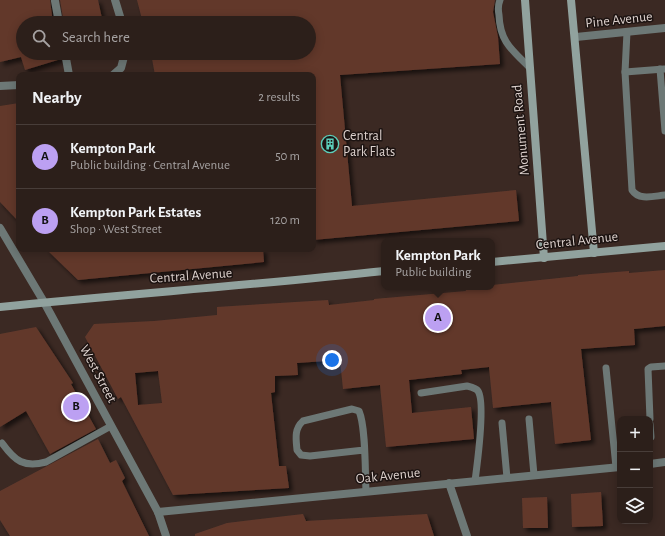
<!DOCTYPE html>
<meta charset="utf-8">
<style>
body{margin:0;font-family:"Alegreya Sans",sans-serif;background:#382c27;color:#f1f3f6}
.controls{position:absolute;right:12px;bottom:12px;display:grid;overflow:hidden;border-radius:8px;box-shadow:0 2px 10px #0003}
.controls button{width:36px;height:36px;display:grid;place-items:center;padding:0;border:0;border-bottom:1px solid #483d39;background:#2c1f1a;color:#f1f3f6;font:20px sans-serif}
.you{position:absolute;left:332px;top:360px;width:14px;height:14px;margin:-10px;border:3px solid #fff;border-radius:50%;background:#1a73e8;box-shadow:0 0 0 6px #1a73e833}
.badge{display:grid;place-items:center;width:26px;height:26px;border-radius:50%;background:#bca0f2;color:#111;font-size:13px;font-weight:700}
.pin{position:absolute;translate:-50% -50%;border:2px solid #fff;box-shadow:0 1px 4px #0006}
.popup{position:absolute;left:381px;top:238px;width:114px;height:52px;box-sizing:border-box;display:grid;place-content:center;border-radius:8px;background:#2c1f1a;filter:drop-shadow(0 1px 3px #0005);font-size:13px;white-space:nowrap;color:#a6a2a2}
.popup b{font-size:15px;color:#f1f3f6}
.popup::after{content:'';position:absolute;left:50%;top:100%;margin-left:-8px;border:8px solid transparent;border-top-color:#2c1f1a}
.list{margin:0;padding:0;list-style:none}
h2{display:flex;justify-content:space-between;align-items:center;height:52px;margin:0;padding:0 16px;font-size:17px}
h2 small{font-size:13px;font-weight:400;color:#a6a2a2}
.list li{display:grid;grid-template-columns:26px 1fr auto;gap:12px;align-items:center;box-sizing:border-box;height:64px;padding:0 16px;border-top:1px solid #483d39}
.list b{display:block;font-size:15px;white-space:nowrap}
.list p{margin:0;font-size:13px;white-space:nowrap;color:#a6a2a2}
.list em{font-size:13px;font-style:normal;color:#a6a2a2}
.icon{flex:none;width:22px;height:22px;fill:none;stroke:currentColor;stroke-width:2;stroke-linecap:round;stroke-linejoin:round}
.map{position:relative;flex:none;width:665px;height:536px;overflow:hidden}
.search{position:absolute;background:#2c1f1a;box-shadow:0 2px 10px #0003;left:16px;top:16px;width:300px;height:44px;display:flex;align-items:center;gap:10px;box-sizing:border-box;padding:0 14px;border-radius:22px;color:#a6a2a2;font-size:15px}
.panel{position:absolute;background:#2c1f1a;box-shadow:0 2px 10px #0003;left:16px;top:72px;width:300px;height:180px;border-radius:8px}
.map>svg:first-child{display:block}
</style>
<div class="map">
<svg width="665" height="536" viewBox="0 0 665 536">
<defs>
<filter id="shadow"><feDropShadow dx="3.5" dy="3.5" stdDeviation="2" flood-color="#0009"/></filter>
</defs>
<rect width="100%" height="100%" fill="#3b2923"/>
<g fill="#62392c" fill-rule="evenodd" filter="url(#shadow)">
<polygon points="0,0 50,0 53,23 23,23 23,53 60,53 61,59 25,70 21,57 0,62"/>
<polygon points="60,0 98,0 103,23 64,23"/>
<polygon points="137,0 495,0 493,12 498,37 500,64 340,75 352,206 516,190 519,221 313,240 313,75 155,75 151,53 309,53 309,23 143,23"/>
<polygon points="19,103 19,222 0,202 0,106"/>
<polygon points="46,249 263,249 264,262 78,280"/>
<path d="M 665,270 L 665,326 L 634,329 L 635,345 L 581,349 L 591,440 L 555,444 L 551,402 L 493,408 L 489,367 L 461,370 L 462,374 L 409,380 L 412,413 L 471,407 L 474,439 L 386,447 L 380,385 L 343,389 L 340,360 L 297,363 L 298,375 L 275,376 L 275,392 L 271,393 L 279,466 L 286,466 L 289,488 L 173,495 L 121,397 L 118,399 L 85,337 L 94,324 L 154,321 L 217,315 L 217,307 L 328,300 L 329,305 L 374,300 L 374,299 L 466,291 L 465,288 L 492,287 L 492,285 L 578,276 L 578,275 L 629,271 L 629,273 ZM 158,371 L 162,403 L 138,405 L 135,373 Z"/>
<polygon points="36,327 73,383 71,384 96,429 50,454 26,411 0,427 0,334"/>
<polygon points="98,439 110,463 116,460 125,478 122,481 149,536 10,536 0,520 0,491"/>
<polygon points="601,492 603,526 572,527 571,494"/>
<polygon points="547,497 548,528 523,528 522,498"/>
<polygon points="303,514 306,521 427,514 434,536 195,536 195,534 227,523"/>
</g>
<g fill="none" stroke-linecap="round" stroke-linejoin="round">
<g stroke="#6d7876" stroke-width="7">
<path d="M 500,0 C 498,5 498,10 499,15 C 500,42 512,50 529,67"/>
<path d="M 627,32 L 625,72 L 632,190 C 639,201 654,196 665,195"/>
<polyline points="660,69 665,131"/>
<polyline points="625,72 664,69"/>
<polyline points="606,368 616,467"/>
<path d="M 421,393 L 467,386 C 471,387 476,388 478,391 C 486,403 477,465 475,481"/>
<polyline points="529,419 534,475"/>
<polyline points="650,419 648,369 651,367 665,366"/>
<polyline points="502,423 507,478"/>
<polyline points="650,424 651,437"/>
<path d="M 2,443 C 15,461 24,468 46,462 L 111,426"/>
<path d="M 364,450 L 310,456 L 301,455 L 297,450 C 296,439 294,429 303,421 L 352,409 L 359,411 C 366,427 365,472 366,491"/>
</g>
<g stroke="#6d7876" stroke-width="8">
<polyline points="55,1 59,23"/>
<polyline points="65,53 69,75"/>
</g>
<g stroke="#6d7876" stroke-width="8">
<polyline points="115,0 122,23"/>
<polyline points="576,37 665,28"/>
<polyline points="113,75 121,68 125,53"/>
<polyline points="0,86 19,85"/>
<polyline points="0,228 44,302 158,512 166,536"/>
<polyline points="650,464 665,462"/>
<polyline points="449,483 467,536"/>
<polyline points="158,512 620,467"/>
</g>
<g stroke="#91a29e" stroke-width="8">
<polyline points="525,0 544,258"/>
<polyline points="571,0 594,253"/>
<polyline points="492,262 665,246"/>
<path d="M 0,307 C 128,294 256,285 384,271"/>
</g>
</g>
<defs>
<symbol id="building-ring" viewBox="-11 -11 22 22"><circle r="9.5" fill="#1d1412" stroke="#5cceba" stroke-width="1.5"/><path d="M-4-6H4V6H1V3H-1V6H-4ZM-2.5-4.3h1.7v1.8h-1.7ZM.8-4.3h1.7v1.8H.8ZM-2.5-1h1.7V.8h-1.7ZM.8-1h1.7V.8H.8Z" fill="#5cceba"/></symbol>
</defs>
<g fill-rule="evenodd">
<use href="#building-ring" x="320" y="134" width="20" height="20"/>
</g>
<g text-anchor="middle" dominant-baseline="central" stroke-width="3" stroke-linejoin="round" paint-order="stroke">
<g font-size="14" fill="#ddd1cd" stroke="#1d1412">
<text transform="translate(619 20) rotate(-6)">Pine Avenue</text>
<text transform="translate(521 130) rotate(-95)">Monument Road</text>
<text transform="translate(577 241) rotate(-6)">Central Avenue</text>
<text transform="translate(191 276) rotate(-4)">Central Avenue</text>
<text transform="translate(98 374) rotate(62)">West Street</text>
<text transform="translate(388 476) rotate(-6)">Oak Avenue</text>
</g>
<g font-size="14" fill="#ddd1cd" stroke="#1d1412" text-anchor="start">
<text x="343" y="136">Central<tspan x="343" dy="16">Park Flats</tspan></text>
</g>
</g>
</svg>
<div class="controls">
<button>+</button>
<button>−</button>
<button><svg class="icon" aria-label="layers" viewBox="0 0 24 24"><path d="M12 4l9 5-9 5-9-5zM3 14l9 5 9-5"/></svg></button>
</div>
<div class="you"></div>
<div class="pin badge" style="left:438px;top:318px">A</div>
<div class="popup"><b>Kempton Park</b>Public building</div>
<div class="pin badge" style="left:76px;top:407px">B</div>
<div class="search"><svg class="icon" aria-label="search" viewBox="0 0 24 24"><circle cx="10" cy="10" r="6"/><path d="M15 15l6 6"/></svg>Search here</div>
<section class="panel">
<h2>Nearby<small>2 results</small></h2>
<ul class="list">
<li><span class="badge">A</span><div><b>Kempton Park</b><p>Public building · Central Avenue</p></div><em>50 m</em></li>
<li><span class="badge">B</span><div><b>Kempton Park Estates</b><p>Shop · West Street</p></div><em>120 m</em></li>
</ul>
</section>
</div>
